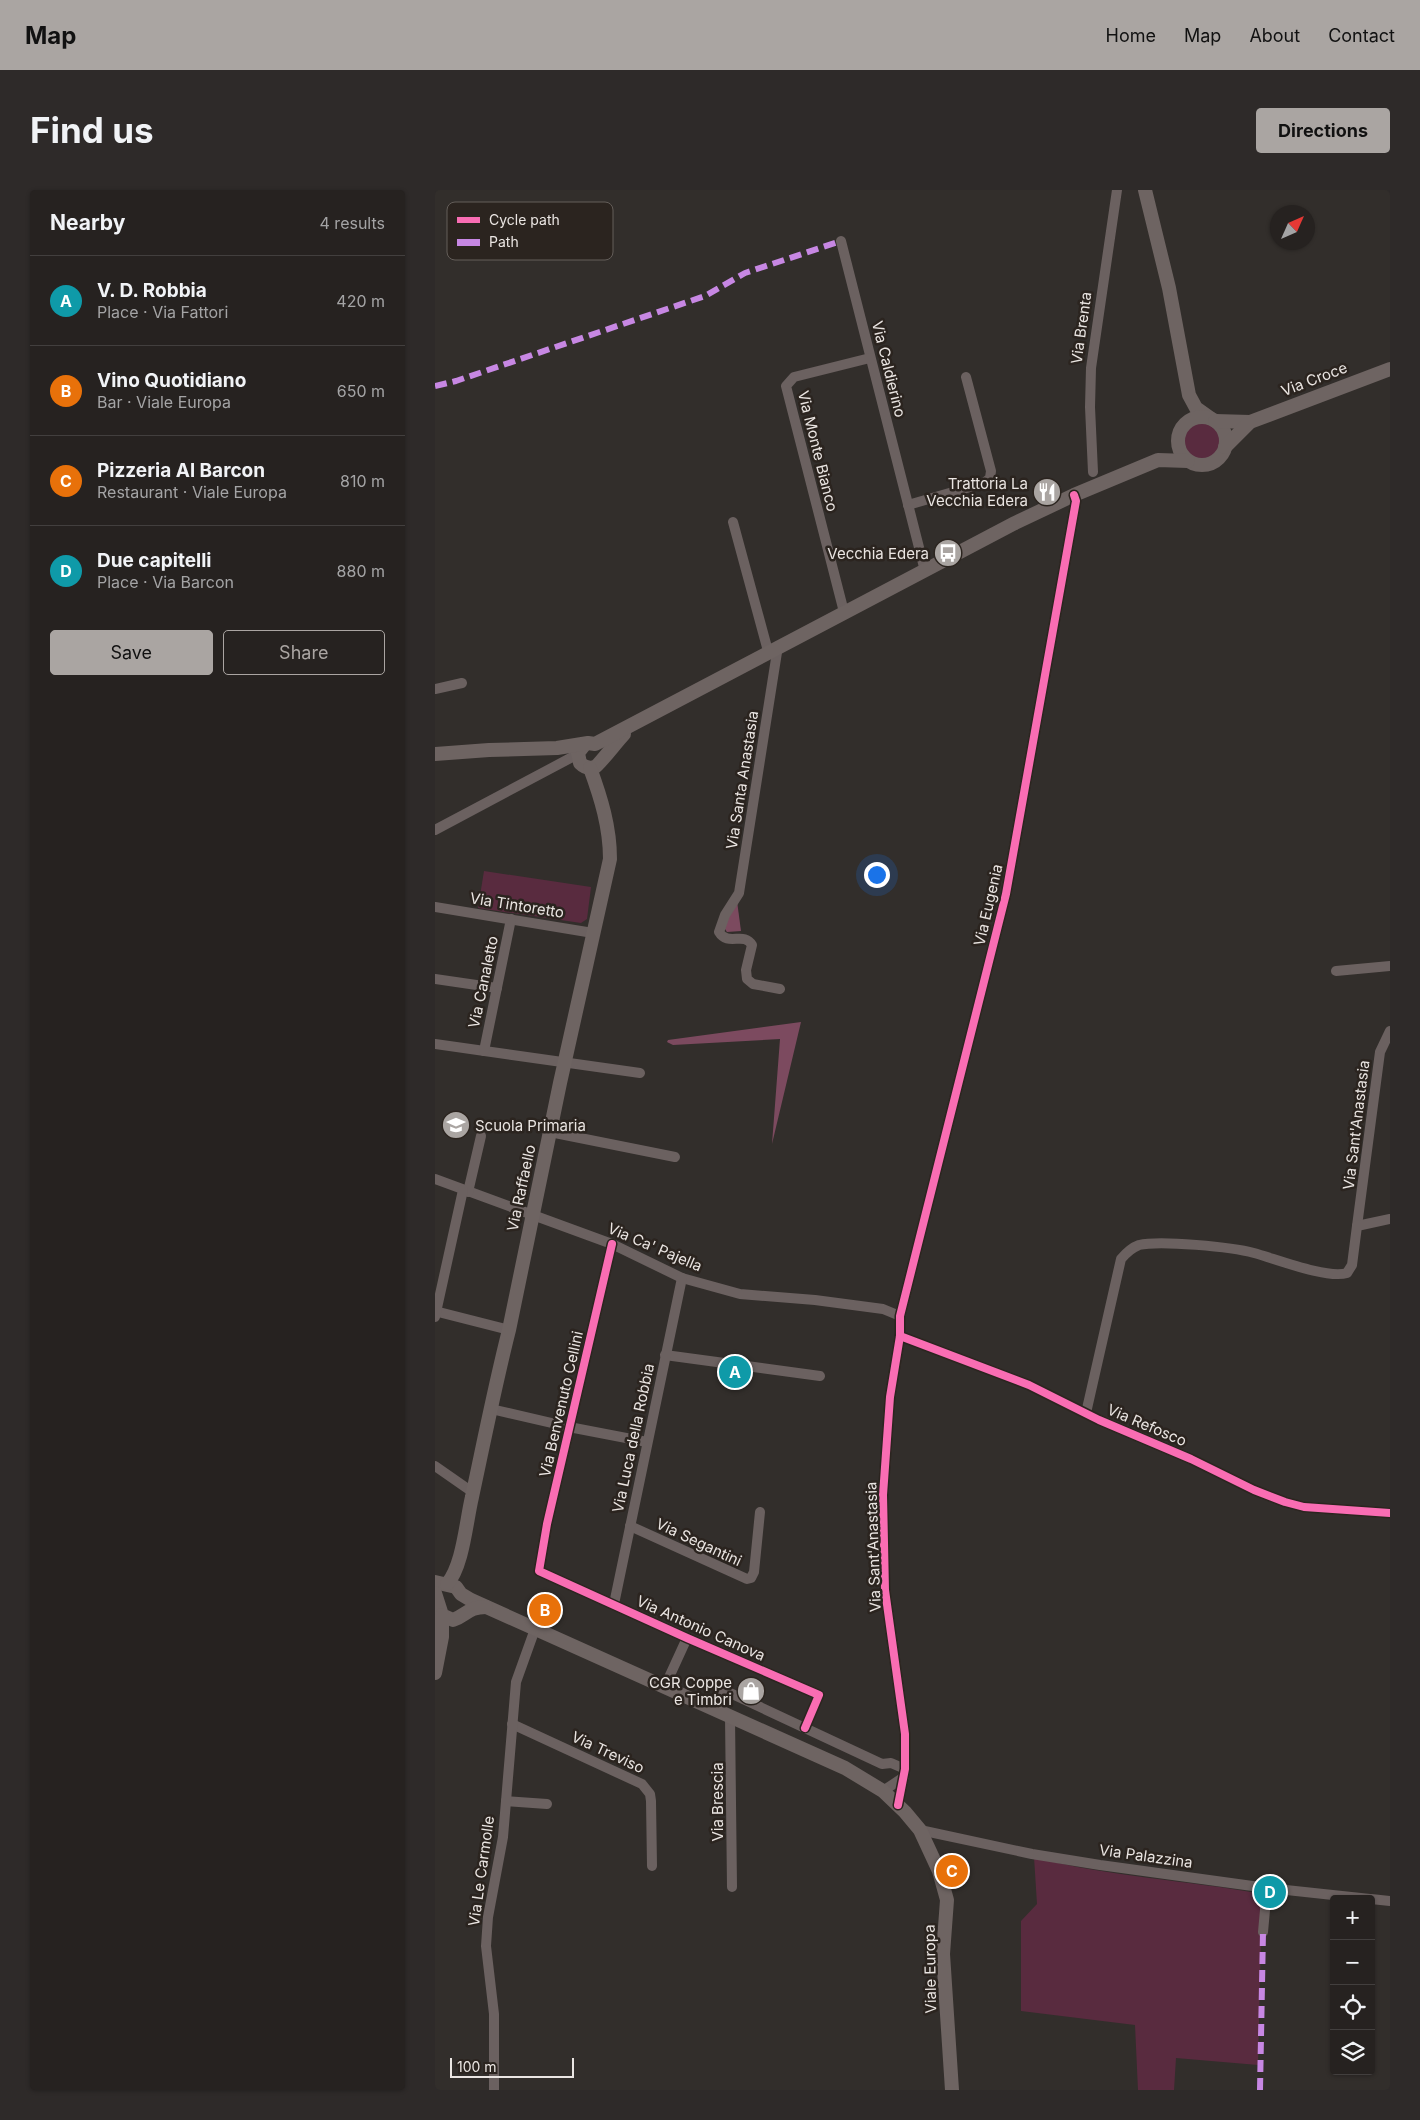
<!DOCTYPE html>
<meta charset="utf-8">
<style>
body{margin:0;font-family:Inter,sans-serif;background:#2e2a29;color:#f1f3f6}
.controls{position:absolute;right:15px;bottom:15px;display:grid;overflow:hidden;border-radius:5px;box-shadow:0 1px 4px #0004}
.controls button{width:45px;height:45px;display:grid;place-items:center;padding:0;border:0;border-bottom:1px solid #423f3e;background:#262220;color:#f1f3f6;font:25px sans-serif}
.compass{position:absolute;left:835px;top:15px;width:45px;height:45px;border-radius:50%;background:#262220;box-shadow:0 1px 4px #0004;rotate:45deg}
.scale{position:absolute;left:15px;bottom:12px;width:124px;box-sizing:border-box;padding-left:5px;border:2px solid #eae5e2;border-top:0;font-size:14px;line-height:18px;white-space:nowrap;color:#eae5e2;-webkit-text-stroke:4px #2b241f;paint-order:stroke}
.you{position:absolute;left:441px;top:684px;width:18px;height:18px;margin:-12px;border:4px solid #fff;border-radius:50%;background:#1a73e8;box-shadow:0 0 0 8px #1a73e833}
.badge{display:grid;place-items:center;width:32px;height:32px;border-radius:50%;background:#aaa5a2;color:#fff;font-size:16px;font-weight:700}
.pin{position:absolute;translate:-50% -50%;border:2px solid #fff;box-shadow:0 1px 5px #0006}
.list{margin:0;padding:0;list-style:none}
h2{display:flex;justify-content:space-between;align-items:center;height:65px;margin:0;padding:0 20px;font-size:21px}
h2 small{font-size:16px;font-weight:400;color:#a4a4a5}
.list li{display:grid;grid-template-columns:32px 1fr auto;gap:15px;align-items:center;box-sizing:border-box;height:90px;padding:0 20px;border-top:1px solid #423f3e}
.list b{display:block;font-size:19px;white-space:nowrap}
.list p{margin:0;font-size:16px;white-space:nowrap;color:#a4a4a5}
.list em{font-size:16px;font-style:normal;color:#a4a4a5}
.actions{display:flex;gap:10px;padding:15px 20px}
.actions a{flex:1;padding:11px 0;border:1px solid #aaa5a2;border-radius:5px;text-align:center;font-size:18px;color:#aaa5a2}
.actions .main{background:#aaa5a2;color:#111}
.icon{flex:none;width:28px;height:28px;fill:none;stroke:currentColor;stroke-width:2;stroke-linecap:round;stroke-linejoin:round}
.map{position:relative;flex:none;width:955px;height:1900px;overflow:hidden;border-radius:5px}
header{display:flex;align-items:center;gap:30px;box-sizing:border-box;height:70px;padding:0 25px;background:#aaa5a2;color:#111}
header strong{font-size:24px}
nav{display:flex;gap:28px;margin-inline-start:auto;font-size:18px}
.intro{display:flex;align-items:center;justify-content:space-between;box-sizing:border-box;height:120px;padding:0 30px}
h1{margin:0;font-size:35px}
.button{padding:12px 22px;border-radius:5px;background:#aaa5a2;color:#111;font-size:18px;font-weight:700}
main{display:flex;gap:30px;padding:0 30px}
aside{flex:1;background:#262220;border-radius:5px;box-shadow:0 1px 4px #0004}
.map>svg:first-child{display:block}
</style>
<header>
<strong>Map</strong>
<nav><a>Home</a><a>Map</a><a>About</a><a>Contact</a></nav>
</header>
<div class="intro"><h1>Find us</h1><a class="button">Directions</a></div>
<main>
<aside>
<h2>Nearby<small>4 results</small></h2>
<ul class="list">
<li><span class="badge" style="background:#0f9aa8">A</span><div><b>V. D. Robbia</b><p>Place · Via Fattori</p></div><em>420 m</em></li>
<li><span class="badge" style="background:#e8710a">B</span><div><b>Vino Quotidiano</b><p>Bar · Viale Europa</p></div><em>650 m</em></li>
<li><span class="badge" style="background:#e8710a">C</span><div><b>Pizzeria Al Barcon</b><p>Restaurant · Viale Europa</p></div><em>810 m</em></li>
<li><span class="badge" style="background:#0f9aa8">D</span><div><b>Due capitelli</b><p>Place · Via Barcon</p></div><em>880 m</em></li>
</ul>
<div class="actions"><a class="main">Save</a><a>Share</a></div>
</aside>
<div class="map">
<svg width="955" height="1900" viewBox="0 0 955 1900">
<rect width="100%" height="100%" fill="#322e2b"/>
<g fill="#592b3f">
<circle cx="766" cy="251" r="19"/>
<polygon points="49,681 156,697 152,729 146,733 43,718"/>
<path d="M 599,1667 C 673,1687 752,1690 827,1704 L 823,1875 L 741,1868 L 739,1900 L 703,1900 L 700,1835 L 586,1821 L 586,1731 L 602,1714 Z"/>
</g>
<g fill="#7c4a5f">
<polygon points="302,711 306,741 292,742 288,736"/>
<polygon points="366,832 337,954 345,849 238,855 232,852 233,850"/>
</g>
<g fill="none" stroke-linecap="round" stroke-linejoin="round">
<g stroke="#6b6160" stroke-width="10">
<polyline points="406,51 490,381"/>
<polyline points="658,282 655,217 656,178 682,0"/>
<polyline points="473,315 549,293 555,288 556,281 531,187"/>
<polyline points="298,332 333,461"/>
<polyline points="409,422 351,196 359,187 435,168"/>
<path d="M 343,456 L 304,703 L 290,725 L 284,742 C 293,757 309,741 317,755 L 311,780 L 312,789 L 318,794 L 345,799"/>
<polyline points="0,499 27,493"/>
<polyline points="0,640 143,564"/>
<polyline points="0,717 158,743"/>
<polyline points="901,781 955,776"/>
<polyline points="0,789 62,798"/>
<polyline points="0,854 205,883"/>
<polyline points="49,861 76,729"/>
<polyline points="115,942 240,967"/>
<polyline points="0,989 177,1054 247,1088 305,1104 380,1110 448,1119 465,1126"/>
<polyline points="33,1002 46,946"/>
<polyline points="922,1036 945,862 955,841"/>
<polyline points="177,1054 112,1334 104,1381 252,1448 384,1505 370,1538"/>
<polyline points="0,1121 74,1140"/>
<polyline points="0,1127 28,1000"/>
<polyline points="465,1146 594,1195 664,1230 756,1269 819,1300 850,1312 869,1317 955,1323"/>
<polyline points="230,1165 385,1186"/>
<polyline points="56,1219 134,1237 212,1252"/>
<path d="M 651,1223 L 686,1069 C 691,1063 696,1058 704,1055 C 725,1050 797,1057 819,1063 C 841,1069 892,1089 912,1083 L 917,1075 L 922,1036 L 955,1029"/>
<polyline points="0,1276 33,1299 38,1300"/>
<polyline points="195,1336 312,1389 316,1388 319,1382 325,1322"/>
<polyline points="179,1414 247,1088"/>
<polyline points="230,1496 252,1448"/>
<polyline points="275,1517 284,1502 293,1502 447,1574 456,1573 470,1579"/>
<polyline points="295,1527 297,1697"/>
<polyline points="77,1534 207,1594 215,1604 216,1611 217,1676"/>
<polyline points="448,1601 469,1587"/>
<polyline points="71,1611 112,1614"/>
<polyline points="463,1615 470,1579 470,1544 450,1400 448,1305 455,1207 465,1146 465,1126 571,704 641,311 639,305"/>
<polyline points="485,1640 597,1664 665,1675 832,1698 935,1709"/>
<polyline points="936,1709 955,1711"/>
<polyline points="828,1742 832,1698"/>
<polyline points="59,1900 59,1824 51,1756 53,1727 68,1647 81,1492 100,1439"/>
</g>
<g stroke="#6e6462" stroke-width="14">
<polyline points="710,0 734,98 754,205 761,218 775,228"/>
<circle cx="767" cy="251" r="24"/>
<polyline points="780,231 815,232"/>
<polyline points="790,257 815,232 955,179"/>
<path d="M 150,554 L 143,563 L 145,573 C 149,577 154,579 160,577 C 164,575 183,550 189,544"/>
<polyline points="0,564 54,560 122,558 153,553 160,554 580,333 639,305 723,270 753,271"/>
<polyline points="0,1392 21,1397 26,1404 36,1410 410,1578 448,1601 470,1622 485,1640 504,1681 512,1710 508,1764 517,1900"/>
<path d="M 12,1394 C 28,1376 31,1332 37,1307 C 49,1251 60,1195 74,1140 L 125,893 L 175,669 C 175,637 166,608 155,578"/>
<path d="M 0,1403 L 7,1425 L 18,1430 C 32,1425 33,1417 51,1417"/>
<polyline points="0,1483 7,1447 7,1425"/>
</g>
<g stroke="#c787e3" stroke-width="6" stroke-dasharray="12 6" stroke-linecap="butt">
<polyline points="0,196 21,191 270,106 310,83 406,51"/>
<polyline points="825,1900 828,1742"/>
</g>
<defs>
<g id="cycleway">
<polyline points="177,1054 112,1334 104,1381 252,1448 384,1505 370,1538"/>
<polyline points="465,1146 594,1195 664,1230 756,1269 819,1300 850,1312 869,1317 955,1323"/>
<polyline points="463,1615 470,1579 470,1544 450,1400 448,1305 455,1207 465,1146 465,1126 571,704 641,311 639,305"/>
</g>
</defs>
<use href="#cycleway" stroke="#2b241f" stroke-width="11"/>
<use href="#cycleway" stroke="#f96db3" stroke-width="8"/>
</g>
<defs>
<symbol id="restaurant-disc" viewBox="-11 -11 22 22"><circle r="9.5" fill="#aaa5a2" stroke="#2b241f"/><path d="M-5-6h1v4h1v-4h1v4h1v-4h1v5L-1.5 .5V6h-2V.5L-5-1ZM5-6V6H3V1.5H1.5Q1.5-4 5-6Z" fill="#fff"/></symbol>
<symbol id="bus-disc" viewBox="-11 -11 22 22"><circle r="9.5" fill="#aaa5a2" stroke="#2b241f"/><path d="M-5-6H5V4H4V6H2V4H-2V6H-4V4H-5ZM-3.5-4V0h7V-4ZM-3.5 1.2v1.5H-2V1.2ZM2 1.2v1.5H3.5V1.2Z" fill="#fff"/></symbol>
<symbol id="school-disc" viewBox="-11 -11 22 22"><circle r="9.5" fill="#aaa5a2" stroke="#2b241f"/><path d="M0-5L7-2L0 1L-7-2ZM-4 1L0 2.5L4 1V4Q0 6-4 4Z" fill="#fff"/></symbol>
<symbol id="shop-disc" viewBox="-11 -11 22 22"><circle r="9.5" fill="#aaa5a2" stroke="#2b241f"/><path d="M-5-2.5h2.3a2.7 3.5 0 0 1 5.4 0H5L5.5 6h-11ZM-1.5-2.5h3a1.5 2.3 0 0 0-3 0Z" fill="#fff"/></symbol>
</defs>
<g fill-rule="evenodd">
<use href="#restaurant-disc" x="596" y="286" width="32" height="32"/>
<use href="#bus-disc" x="497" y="347" width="32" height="32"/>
<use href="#school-disc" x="5" y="919" width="32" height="32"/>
<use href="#shop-disc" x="300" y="1485" width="32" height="32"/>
</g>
<g text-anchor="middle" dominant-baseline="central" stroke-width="5" stroke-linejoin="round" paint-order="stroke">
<g font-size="15" fill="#eae5e2" stroke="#2b241f">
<text transform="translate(646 138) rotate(-82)">Via Brenta</text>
<text transform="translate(454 179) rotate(76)">Via Caldierino</text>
<text transform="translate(879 189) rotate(-21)">Via Croce</text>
<text transform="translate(383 261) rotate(76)">Via Monte Bianco</text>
<text transform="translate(307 590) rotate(-81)">Via Santa Anastasia</text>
<text transform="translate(82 715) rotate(9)">Via Tintoretto</text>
<text transform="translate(553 715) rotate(-77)">Via Eugenia</text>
<text transform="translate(48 792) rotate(-78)">Via Canaletto</text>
<text transform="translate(921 935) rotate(-83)">Via Sant'Anastasia</text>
<text transform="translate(86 998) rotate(-78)">Via Raffaello</text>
<text transform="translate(220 1057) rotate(23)">Via Ca' Pajella</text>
<text transform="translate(126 1214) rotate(-77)">Via Benvenuto Cellini</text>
<text transform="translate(712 1235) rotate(23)">Via Refosco</text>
<text transform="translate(198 1248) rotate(-78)">Via Luca della Robbia</text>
<text transform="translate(264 1352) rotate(25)">Via Segantini</text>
<text transform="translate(438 1357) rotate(-92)">Via Sant'Anastasia</text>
<text transform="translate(266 1438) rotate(24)">Via Antonio Canova</text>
<text transform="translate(173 1562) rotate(25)">Via Treviso</text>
<text transform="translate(282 1612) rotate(-90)">Via Brescia</text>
<text transform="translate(711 1666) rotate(8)">Via Palazzina</text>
<text transform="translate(46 1681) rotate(-82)">Via Le Carmolle</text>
<text transform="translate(495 1779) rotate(-91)">Viale Europa</text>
</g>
<g font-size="15" fill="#eae5e2" stroke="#2b241f" text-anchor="end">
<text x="593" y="293">Trattoria La<tspan x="593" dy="17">Vecchia Edera</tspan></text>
<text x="494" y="363">Vecchia Edera</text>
<text x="40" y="935" text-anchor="start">Scuola Primaria</text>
<text x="297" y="1492">CGR Coppe<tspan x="297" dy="17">e Timbri</tspan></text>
</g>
</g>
<rect x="12" y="12" width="166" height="58" rx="8" fill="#2b241f" stroke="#645e5a" stroke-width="1"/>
<rect x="22" y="27" width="23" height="6" fill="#f96db3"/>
<rect x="22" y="49" width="23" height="7" fill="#c787e3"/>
<g font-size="14" fill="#eae5e2">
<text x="54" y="35">Cycle path</text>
<text x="54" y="57">Path</text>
</g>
</svg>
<div class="controls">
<button>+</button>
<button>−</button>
<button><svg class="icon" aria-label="locate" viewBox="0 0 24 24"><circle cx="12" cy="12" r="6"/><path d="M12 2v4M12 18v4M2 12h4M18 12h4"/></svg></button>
<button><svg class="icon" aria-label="layers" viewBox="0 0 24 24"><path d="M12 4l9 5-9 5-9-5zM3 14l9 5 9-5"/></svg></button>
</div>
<svg class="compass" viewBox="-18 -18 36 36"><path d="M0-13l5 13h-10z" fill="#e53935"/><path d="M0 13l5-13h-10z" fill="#a4a4a5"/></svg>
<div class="scale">100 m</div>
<div class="you"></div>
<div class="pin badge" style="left:300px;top:1182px;background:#0f9aa8">A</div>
<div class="pin badge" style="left:110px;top:1420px;background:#e8710a">B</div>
<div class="pin badge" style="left:517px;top:1681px;background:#e8710a">C</div>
<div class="pin badge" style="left:835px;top:1702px;background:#0f9aa8">D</div>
</div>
</main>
